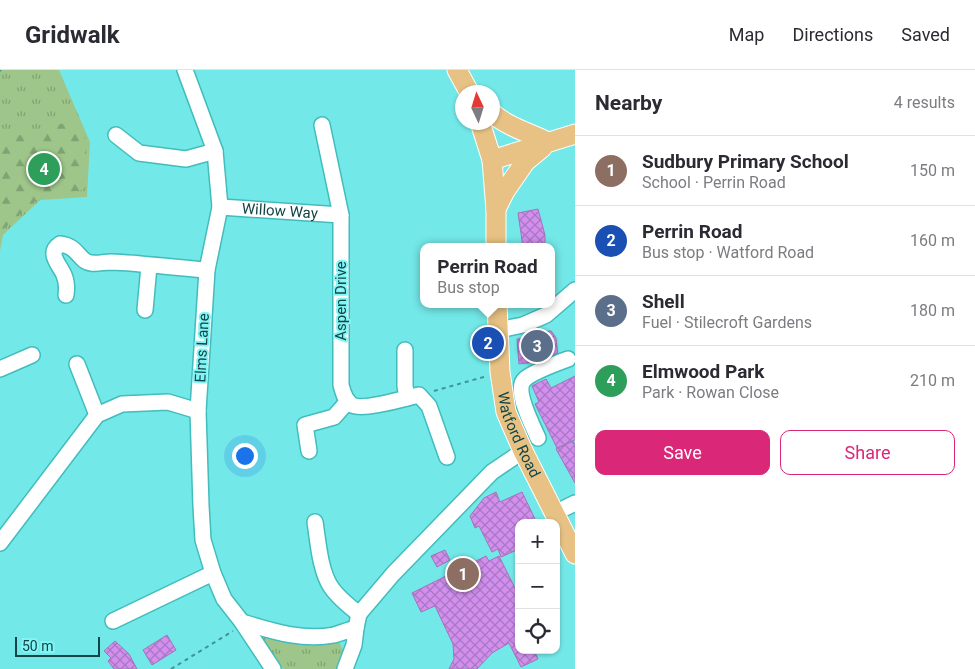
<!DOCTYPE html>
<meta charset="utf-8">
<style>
body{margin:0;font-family:Roboto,sans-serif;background:#f2f2f3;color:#2b2b33}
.controls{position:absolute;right:15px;bottom:15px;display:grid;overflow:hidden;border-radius:10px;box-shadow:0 1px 4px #0004}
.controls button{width:45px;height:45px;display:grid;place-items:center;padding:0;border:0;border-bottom:1px solid #e1e1e2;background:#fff;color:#2b2b33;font:25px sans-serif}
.compass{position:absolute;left:455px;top:15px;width:45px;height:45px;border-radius:50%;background:#fff;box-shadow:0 1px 4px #0004;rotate:356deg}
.scale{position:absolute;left:15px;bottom:12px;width:85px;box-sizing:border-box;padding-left:5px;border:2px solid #124545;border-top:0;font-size:14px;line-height:18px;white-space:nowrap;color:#124545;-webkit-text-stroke:4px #81f5f5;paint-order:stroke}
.you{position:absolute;left:244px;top:385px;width:18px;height:18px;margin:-12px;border:4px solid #fff;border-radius:50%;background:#1a73e8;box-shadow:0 0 0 8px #1a73e833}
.badge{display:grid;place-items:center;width:32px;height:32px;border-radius:50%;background:#db2777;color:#fff;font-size:16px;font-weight:700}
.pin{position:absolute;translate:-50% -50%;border:2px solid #fff;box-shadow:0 1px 5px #0006}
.popup{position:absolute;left:420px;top:173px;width:135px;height:65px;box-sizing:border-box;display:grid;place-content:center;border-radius:10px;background:#fff;filter:drop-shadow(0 1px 4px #0005);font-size:16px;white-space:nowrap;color:#7c7c81}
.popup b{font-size:19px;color:#2b2b33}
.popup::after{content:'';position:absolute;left:50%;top:100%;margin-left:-10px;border:10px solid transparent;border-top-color:#fff}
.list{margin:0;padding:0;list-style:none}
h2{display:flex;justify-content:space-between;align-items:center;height:65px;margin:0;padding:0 20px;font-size:21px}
h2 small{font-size:16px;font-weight:400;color:#7c7c81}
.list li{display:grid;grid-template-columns:32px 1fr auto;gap:15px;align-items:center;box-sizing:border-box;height:70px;padding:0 20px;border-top:1px solid #e1e1e2}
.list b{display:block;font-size:19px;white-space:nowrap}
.list p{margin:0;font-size:16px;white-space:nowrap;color:#7c7c81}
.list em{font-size:16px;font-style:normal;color:#7c7c81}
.actions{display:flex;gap:10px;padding:15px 20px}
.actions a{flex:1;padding:11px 0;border:1px solid #db2777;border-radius:10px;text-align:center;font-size:18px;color:#db2777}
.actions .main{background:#db2777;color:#fff}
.icon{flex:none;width:28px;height:28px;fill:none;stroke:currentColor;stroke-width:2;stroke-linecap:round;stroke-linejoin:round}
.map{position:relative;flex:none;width:575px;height:599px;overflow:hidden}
header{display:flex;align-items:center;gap:30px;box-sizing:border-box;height:70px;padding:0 25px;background:#fff;border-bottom:1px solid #e1e1e2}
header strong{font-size:24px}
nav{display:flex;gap:28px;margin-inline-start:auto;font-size:18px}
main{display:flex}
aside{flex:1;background:#fff}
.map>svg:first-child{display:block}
</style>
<header>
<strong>Gridwalk</strong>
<nav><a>Map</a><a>Directions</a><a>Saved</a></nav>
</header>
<main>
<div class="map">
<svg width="575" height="599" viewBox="0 0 575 599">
<defs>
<pattern id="grass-tufts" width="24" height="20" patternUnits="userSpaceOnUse" patternTransform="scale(1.25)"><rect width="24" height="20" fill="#9ec68a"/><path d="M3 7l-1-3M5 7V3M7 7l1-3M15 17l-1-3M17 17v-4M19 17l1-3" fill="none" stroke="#7fa373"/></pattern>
<pattern id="forest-firs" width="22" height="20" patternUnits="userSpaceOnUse" patternTransform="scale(1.25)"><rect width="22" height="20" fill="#9ec68a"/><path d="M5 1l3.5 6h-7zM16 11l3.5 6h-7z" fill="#7fa373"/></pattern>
<pattern id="building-cross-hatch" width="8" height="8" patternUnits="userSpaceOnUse" patternTransform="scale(1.25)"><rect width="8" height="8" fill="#d28fee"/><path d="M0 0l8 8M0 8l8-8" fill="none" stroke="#a977c3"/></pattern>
</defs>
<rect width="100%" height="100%" fill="#73e8e8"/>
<g fill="url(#grass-tufts)">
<polygon points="0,0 59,0 90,72 87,127 40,130 3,165 0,181"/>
<polygon points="260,564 321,572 339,572 344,582 338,599 283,599"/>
</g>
<polygon fill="url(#forest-firs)" points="75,50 87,73 83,120 39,128 0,162 0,73 9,68"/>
<g fill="url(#building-cross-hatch)" stroke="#a275b5">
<polygon points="538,139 545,165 545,177 523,177 518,143"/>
<polygon points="551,261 556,268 558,286 544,291 519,294 517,269 537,267 537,262"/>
<polygon points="575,306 575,343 574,343 575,345 575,370 557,378 535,334 539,332 532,316 546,309 551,318"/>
<polygon points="573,371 575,375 575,413 556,379"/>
<polygon points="496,422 500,432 522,422 537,453 519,453 519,479 501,487 498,479 492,482 479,456 475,458 470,446 484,428"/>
<polygon points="445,480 450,490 437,497 431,486"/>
<polygon points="486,486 489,491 499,486 519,526 519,580 534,580 538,589 521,597 509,573 492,583 477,599 449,599 454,589 453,574 435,536 421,542 412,523"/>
<polygon points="167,565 176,580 152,595 143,580"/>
<polygon points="115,571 129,584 137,599 114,599 108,591 111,588 104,581"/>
</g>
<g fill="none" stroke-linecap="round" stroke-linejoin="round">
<defs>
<g id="minor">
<polyline points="185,0 215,81 220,137 207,200 198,341 201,436 203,470 213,503 224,529 242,552 273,599"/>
<path d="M 322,55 L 341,145 L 341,315 C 343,322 345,331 352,335 C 363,341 406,328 419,325 L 429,336 L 447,387"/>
<polyline points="116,65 139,83 186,89 215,81"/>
<path id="s1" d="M 220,137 L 341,145"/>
<path d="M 66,225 C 67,218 67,212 64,205 C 60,195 46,183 60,174 C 79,176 79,192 91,193 C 98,194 104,192 111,192 C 142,193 175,198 207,200"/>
<polyline points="145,240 149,196"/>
<polyline points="498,260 523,255 546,245 575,220"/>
<polyline points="405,280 405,316 407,328"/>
<polyline points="77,294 97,345"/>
<polyline points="0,299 32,285"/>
<path d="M 538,368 C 533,356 513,319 525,309 C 533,302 557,293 568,289"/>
<polyline points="309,381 305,355 334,347 348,331"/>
<polyline points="555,443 575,433"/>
<path d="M 315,452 C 318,471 320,501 331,517 C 337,526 350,537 359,544"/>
<polyline points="0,473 97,345 122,334 168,332 198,341"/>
<polyline points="113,551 213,503"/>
<path d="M 242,552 C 272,561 302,571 334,565 C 341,563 348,560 356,558"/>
<polyline points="345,599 354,575 356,558 359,544 393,504 492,402 523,381"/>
</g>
<g id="major">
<polyline points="457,0 469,22"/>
<path d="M 492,43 C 508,57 530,63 548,72"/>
<polyline points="480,52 492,90 496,140 496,177"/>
<polyline points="492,90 575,64"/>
<polyline points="496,139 505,121 525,92 542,78"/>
<path id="s2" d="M 497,234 L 500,302 L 506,342 L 523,381 L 575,484"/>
</g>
</defs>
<use href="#minor" stroke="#42bcbc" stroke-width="18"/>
<use href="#major" stroke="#fff" stroke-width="21"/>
<g stroke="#419494" stroke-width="2" stroke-dasharray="4 4" stroke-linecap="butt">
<polyline points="0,1 1,0"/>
<polyline points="434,321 487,306"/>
<polyline points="171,599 233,561"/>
</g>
<use href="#minor" stroke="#fff" stroke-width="15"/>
<use href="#major" stroke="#e7c284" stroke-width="19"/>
</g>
<g text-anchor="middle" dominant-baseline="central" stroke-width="4" stroke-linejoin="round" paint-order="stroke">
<g font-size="15" fill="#124545" stroke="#81f5f5">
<text stroke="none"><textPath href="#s1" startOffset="60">Willow Way</textPath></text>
<text transform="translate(341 231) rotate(-90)">Aspen Drive</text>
<text transform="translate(202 278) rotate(-87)">Elms Lane</text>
<text stroke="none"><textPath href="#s2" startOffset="134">Watford Road</textPath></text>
</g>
</g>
</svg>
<div class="controls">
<button>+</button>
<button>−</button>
<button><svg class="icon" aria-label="locate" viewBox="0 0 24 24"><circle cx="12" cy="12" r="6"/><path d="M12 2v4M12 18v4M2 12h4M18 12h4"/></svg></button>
</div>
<svg class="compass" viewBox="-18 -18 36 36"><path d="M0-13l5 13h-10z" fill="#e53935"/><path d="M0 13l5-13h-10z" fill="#7c7c81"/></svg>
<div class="scale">50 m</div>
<div class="you"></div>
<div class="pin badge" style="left:463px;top:504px;background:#8d6e63">1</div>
<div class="pin badge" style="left:488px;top:273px;background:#1a4fb4">2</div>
<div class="popup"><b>Perrin Road</b>Bus stop</div>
<div class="pin badge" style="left:537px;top:276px;background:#5c6f8a">3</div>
<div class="pin badge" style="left:44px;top:99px;background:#2e9e5b">4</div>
</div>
<aside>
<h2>Nearby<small>4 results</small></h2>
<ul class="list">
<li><span class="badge" style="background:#8d6e63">1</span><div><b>Sudbury Primary School</b><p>School · Perrin Road</p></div><em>150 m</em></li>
<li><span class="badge" style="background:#1a4fb4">2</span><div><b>Perrin Road</b><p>Bus stop · Watford Road</p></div><em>160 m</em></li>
<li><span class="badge" style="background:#5c6f8a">3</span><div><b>Shell</b><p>Fuel · Stilecroft Gardens</p></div><em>180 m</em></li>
<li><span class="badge" style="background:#2e9e5b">4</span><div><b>Elmwood Park</b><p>Park · Rowan Close</p></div><em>210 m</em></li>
</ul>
<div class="actions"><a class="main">Save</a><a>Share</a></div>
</aside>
</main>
